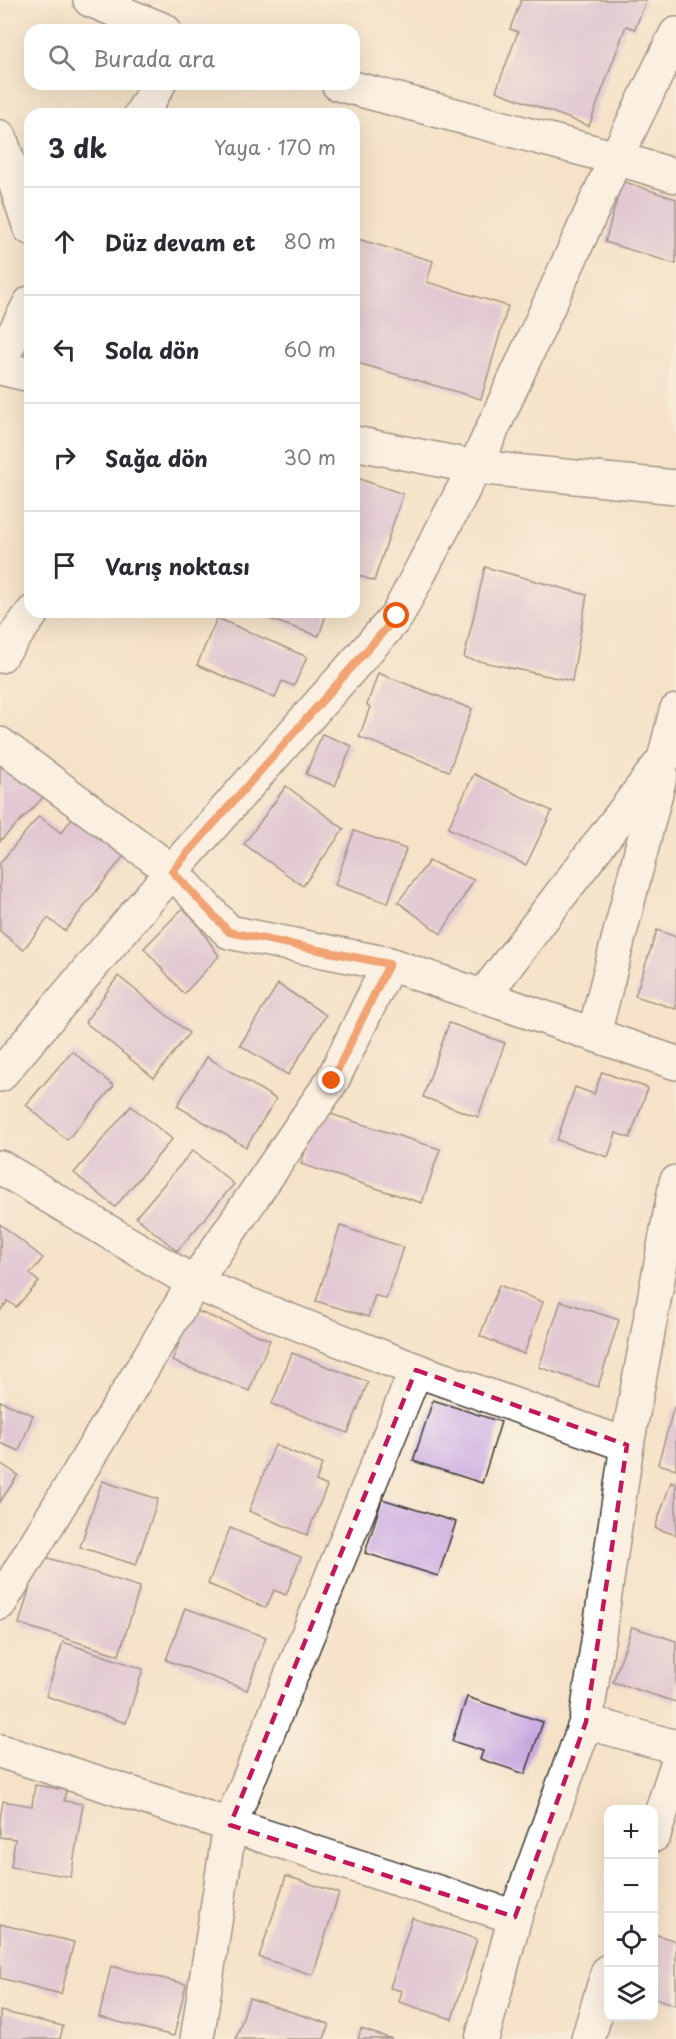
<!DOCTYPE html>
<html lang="tr">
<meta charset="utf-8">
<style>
body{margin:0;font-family:"Playpen Sans",sans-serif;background:#f7f7f7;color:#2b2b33}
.controls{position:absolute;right:18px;bottom:18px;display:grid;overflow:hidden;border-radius:12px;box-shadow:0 6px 24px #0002}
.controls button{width:54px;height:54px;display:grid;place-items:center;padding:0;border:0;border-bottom:2px solid #e1e1e2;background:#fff;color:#2b2b33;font:30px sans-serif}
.stop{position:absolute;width:18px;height:18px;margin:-14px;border:4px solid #ea580c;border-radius:50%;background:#fff}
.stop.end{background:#ea580c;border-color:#fff;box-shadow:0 2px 6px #0008}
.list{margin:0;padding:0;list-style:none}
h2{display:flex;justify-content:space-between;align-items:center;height:78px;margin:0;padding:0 24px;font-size:26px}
h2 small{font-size:20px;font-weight:400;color:#7c7c81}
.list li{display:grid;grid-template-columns:39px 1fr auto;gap:18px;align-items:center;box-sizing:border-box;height:108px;padding:0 24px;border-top:2px solid #e1e1e2}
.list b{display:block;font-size:22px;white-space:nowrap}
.list em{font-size:20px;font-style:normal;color:#7c7c81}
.icon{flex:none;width:33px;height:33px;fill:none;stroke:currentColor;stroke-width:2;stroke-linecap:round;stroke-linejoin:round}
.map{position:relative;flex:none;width:676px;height:2039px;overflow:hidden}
.search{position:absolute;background:#fff;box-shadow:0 6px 24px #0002;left:24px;top:24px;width:336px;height:66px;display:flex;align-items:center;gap:15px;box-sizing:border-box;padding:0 21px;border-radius:18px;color:#7c7c81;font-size:22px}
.panel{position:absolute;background:#fff;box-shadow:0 6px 24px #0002;left:24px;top:108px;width:336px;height:510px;border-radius:18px}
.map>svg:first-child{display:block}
</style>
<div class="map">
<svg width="676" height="2039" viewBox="0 0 676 2039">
<rect width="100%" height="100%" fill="#fbf7ec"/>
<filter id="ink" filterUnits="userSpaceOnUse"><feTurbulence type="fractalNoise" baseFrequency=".0167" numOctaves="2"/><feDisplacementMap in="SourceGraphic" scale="12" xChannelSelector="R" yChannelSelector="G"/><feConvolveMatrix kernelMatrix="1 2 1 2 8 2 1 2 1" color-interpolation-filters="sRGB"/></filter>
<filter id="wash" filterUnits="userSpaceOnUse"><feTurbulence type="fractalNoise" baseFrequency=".008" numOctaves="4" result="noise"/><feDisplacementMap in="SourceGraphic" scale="24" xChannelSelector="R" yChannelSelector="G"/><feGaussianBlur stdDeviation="1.35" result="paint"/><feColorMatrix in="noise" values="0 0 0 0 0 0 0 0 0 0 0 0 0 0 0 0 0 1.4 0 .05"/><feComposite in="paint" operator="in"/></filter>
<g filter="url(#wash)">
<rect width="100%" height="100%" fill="#f5e2c8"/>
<g id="blocks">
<g fill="#c9a8e0">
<polygon points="521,0 646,0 635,29 626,26 589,126 496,91 518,32 510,29"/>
<polygon points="622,181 676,199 676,264 605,242"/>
<polygon points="354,238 433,261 427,282 508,306 481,399 354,362"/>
<polygon points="354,477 403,494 374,581 354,574"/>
<polygon points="485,567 587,595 572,681 464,658"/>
<polygon points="249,612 327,612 319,636"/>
<polygon points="217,618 307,657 294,686 282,681 275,698 197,665"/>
<polygon points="378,673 472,709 449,771 359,737 370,707 367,705"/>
<polygon points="322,734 352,746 335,786 306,774"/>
<polygon points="0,759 44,794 40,801 0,841"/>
<polygon points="474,774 552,811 526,865 448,828"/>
<polygon points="286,786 344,829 303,886 244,844"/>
<polygon points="77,812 127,852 65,931 48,918 23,950 0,931 0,863 39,816 61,833"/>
<polygon points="354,831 406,849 388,903 335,885"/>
<polygon points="429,861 474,880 441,934 398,902"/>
<polygon points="185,906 219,956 184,994 144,948"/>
<polygon points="657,930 676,937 676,1009 635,996"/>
<polygon points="118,976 189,1033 154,1078 85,1022"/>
<polygon points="278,984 326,1015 288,1075 240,1045"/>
<polygon points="449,1023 505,1043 478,1117 423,1097"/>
<polygon points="72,1051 114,1086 67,1140 26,1105"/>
<polygon points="207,1057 276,1099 246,1147 177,1106"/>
<polygon points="602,1072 648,1088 630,1138 616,1133 608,1157 557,1140 575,1087 594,1094"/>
<polygon points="131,1106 172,1139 115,1207 74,1173"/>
<polygon points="318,1110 440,1149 422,1203 301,1164"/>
<polygon points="193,1150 234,1184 177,1251 136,1217"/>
<polygon points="0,1224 43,1258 30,1274 39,1282 16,1307 8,1301 0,1311"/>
<polygon points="340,1226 403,1247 386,1299 375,1295 368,1317 316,1301"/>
<polygon points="499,1285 543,1302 524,1354 480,1336"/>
<polygon points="561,1301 619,1320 598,1387 539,1367"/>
<polygon points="192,1309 270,1340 249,1391 172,1361"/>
<polygon points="292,1353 368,1382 348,1433 272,1404"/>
<polygon points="433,1400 501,1422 482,1483 413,1461"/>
<polygon points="0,1401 33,1415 19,1451 0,1443"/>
<polygon points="674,1407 676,1408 676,1469 658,1464"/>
<polygon points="275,1445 322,1464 316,1481 327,1486 307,1535 249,1511"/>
<polygon points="0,1463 18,1475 0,1502"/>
<polygon points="102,1481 158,1499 136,1565 80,1547"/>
<polygon points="671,1482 676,1484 676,1535 655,1528"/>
<polygon points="382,1499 456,1522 438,1576 365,1553"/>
<polygon points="230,1528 301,1557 286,1595 274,1590 266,1608 208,1584"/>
<polygon points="39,1555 140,1587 119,1655 19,1624"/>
<polygon points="185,1608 266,1637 247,1690 166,1660"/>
<polygon points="632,1627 676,1641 676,1702 613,1682"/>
<polygon points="63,1642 143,1669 126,1723 46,1696"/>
<polygon points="467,1697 543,1722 525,1774 480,1759 483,1751 452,1741"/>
<polygon points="35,1785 66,1790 64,1801 83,1804 71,1877 11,1867 15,1839 0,1837 0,1820 3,1801 32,1806"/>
<polygon points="286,1876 339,1893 313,1975 259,1957"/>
<polygon points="412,1918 477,1939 452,2019 399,2002 402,1991 390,1988"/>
<polygon points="0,1924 74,1942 61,1994 0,1978"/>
<polygon points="654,1934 676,1941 676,2005 654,1998"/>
<polygon points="111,1966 186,1984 174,2036 99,2017"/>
<polygon points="249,1998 329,2024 324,2039 236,2039"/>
<polygon points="0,2011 63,2026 60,2039 0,2039"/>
<polygon points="361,2029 392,2039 358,2039"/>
</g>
</g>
</g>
<g filter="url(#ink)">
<use href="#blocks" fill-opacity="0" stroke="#3d3a36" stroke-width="1.5"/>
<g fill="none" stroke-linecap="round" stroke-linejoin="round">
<defs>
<g id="minor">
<polyline points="90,0 164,30"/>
<polyline points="338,84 616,158 676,176"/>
<polyline points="141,114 159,84"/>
<polyline points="0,137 30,228"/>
<polyline points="0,361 30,303"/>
<polyline points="0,368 30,375"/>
<polyline points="354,443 475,467 676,487"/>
<polyline points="0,656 33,612"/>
<polyline points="0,744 172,871 229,932 389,964 676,1063"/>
<polyline points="389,964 332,1081 194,1283 416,1370 627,1445"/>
<polyline points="484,995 664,759 676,711"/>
<polyline points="594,1034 661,773"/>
<polyline points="0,1075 172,871 397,616 475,467 616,158 676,34"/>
<polyline points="0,1167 194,1283 0,1603"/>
<polyline points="586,1722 676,1747"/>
<polyline points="0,1751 515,1917"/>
<polyline points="654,1835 676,1767"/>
<polyline points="197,2039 230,1825 416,1370"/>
<polyline points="482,2039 515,1917 586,1722 627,1445 676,1182"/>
<polyline points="588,2039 608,1971"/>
</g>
</defs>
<use href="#minor" stroke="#3d3a36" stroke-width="36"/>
<use href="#minor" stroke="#fff" stroke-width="33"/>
</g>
</g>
<g fill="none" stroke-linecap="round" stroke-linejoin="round" filter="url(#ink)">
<polyline stroke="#ea580c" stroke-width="8" points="332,1081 389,964 229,932 172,871 397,616"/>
</g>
<path d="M0 0H676V2039H0ZM 416,1370 L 627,1445 L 586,1722 L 515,1917 L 230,1825 Z" fill="#f5e2c8" fill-opacity=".55" fill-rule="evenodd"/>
<path fill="none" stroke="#c2185b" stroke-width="4.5" stroke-dasharray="12 8" stroke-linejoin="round" d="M 416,1370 L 627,1445 L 586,1722 L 515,1917 L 230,1825 Z"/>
</svg>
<div class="controls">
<button>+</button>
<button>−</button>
<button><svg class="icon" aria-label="locate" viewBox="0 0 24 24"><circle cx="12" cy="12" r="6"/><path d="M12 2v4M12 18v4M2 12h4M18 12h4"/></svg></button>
<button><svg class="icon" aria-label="layers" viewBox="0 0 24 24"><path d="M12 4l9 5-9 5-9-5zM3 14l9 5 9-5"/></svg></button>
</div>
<div class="stop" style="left:397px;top:616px"></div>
<div class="stop end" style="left:332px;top:1081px"></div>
<div class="search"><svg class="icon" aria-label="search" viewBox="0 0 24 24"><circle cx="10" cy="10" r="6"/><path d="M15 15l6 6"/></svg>Burada ara</div>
<section class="panel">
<h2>3 dk<small>Yaya · 170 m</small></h2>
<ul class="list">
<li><svg class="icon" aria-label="ahead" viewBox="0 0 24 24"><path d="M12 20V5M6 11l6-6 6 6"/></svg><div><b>Düz devam et</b></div><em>80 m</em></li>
<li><svg class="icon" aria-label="left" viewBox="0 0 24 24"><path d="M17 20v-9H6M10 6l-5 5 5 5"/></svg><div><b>Sola dön</b></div><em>60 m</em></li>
<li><svg class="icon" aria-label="right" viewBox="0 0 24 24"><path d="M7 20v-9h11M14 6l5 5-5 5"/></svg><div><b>Sağa dön</b></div><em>30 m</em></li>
<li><svg class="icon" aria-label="arrive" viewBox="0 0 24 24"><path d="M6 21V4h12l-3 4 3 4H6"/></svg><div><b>Varış noktası</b></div></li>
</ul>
</section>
</div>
